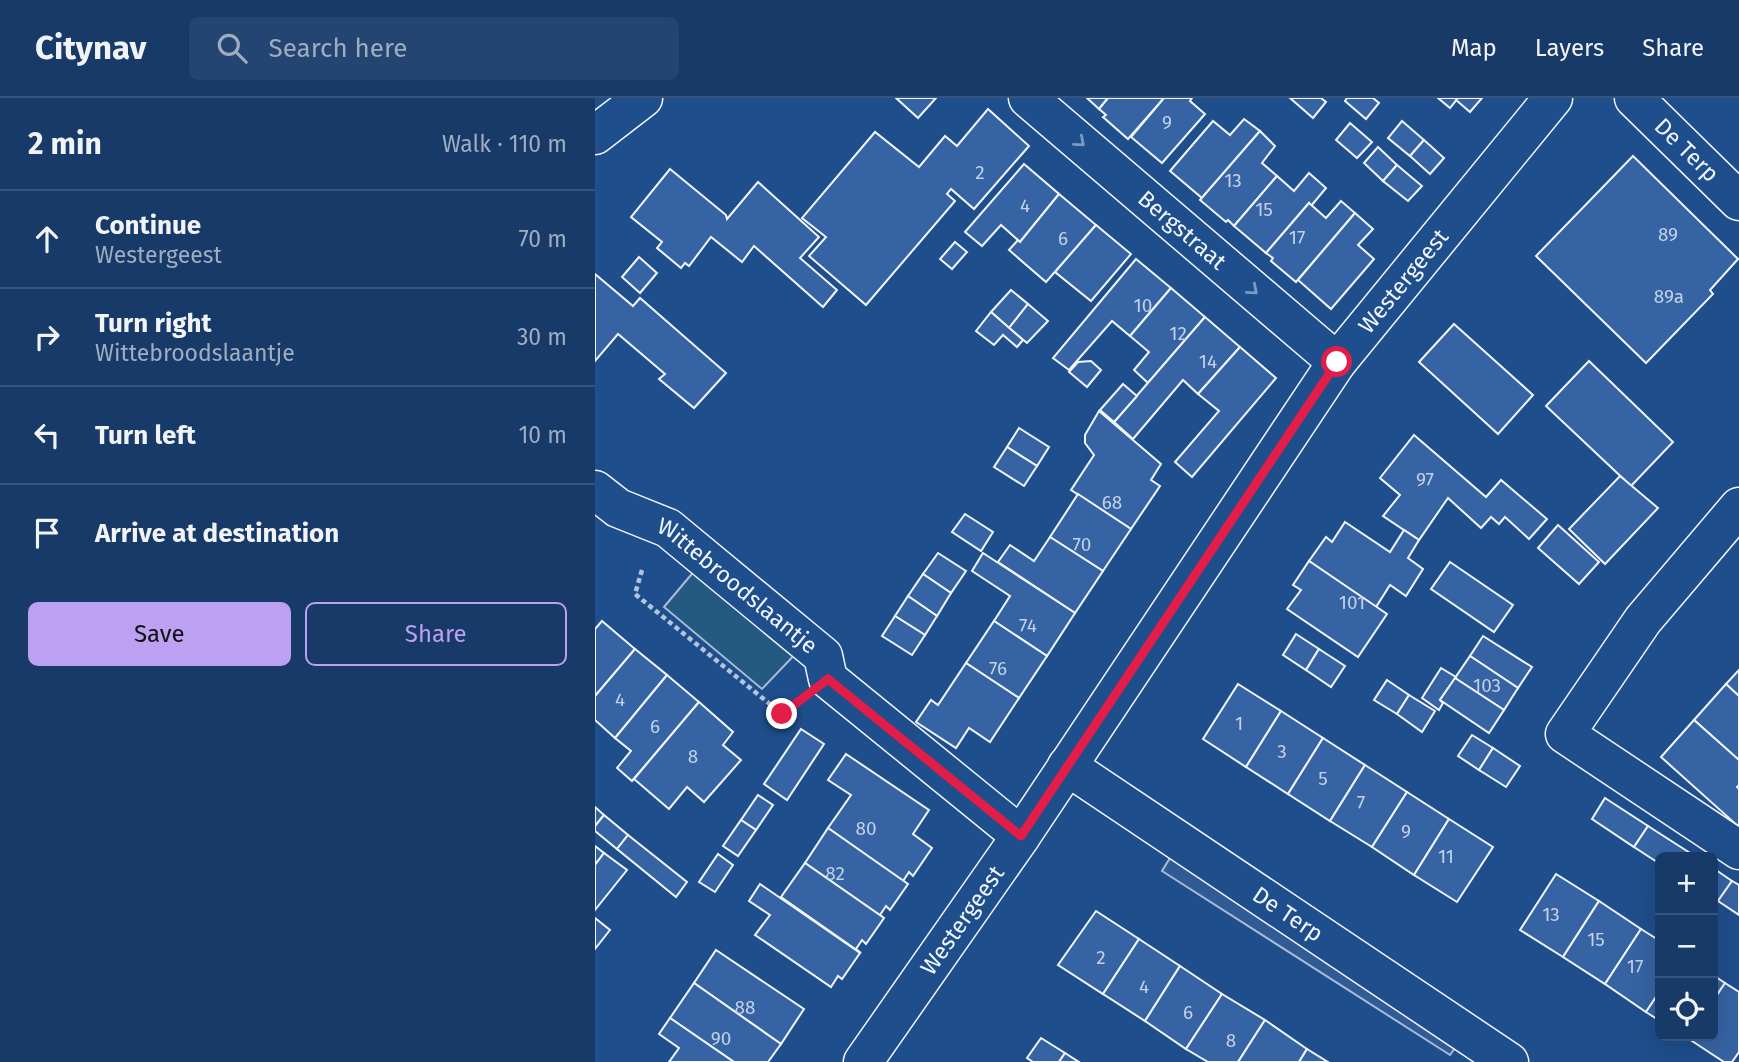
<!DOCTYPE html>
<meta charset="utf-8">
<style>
body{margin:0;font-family:"Fira Sans",sans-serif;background:#244571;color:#f1f3f6}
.controls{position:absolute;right:21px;bottom:21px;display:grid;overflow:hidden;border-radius:10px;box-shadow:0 7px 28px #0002}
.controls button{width:63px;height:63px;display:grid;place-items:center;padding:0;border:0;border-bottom:2px solid #36547d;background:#173a69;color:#f1f3f6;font:35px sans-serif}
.stop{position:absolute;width:21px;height:21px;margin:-16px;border:5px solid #e11d48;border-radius:50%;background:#fff}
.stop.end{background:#e11d48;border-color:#fff;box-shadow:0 2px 7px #0008}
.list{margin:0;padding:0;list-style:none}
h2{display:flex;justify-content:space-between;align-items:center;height:91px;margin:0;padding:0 28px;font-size:30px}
h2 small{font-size:23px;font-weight:400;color:#9eadc0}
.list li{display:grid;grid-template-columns:46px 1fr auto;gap:21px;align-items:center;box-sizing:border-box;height:98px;padding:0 28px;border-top:2px solid #36547d}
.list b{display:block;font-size:26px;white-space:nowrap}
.list p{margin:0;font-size:23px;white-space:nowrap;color:#9eadc0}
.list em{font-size:23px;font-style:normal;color:#9eadc0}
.actions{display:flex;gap:14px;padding:21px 28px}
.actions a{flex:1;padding:16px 0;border:2px solid #bca0f2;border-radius:10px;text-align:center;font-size:24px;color:#bca0f2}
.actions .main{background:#bca0f2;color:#111}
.icon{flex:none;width:38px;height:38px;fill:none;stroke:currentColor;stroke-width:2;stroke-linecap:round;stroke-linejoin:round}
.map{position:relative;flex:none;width:1144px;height:964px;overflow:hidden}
header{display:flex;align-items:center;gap:42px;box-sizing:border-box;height:98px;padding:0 35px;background:#173a69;border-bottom:2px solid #36547d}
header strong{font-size:33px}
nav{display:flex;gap:38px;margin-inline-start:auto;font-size:24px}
.search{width:490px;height:63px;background:#244571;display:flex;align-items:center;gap:18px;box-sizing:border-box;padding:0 24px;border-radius:10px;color:#9eadc0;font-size:26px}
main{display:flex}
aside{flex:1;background:#173a69}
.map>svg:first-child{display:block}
</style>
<header>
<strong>Citynav</strong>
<div class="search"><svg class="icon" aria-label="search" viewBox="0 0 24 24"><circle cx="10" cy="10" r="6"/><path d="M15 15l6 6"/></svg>Search here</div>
<nav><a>Map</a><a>Layers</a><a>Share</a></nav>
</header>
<main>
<aside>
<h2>2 min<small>Walk · 110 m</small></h2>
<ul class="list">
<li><svg class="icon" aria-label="ahead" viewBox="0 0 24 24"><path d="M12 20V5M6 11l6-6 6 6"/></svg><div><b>Continue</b><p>Westergeest</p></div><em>70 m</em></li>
<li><svg class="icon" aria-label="right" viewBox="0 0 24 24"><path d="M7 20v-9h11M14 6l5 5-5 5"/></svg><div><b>Turn right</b><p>Wittebroodslaantje</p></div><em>30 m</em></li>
<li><svg class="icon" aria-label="left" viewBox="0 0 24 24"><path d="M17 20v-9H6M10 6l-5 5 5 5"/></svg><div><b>Turn left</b></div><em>10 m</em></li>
<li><svg class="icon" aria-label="arrive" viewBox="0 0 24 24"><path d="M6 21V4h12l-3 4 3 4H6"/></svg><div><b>Arrive at destination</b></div></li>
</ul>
<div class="actions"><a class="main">Save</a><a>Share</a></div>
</aside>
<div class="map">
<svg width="1144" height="964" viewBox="0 0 1144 964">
<rect width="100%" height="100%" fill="#1f4e8c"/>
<polygon fill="#245a82" stroke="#a8bbd7" stroke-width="2" points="106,465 207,549 167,591 69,509"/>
<polygon fill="#305b95" stroke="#a8bbd7" stroke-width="2" points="575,760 864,944 855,957 567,773"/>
<g fill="#3563a3" stroke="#f2f6ff" stroke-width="2">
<polygon points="301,0 341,0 323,20"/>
<polygon points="492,0 513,0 504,11"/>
<polygon points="513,0 569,0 533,41 508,19 511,17 504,11"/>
<polygon points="569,0 597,0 595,3 610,16 567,65 536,39"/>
<polygon points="695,0 726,0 731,4 718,20"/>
<polygon points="752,0 778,0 784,5 771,21 750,3"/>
<polygon points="843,0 863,0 855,10"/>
<polygon points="863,0 887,0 875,14 861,2"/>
<polygon points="393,11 434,48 379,111 356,91 352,96 360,103 271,207 214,158 231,139 207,120 280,34 324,69 350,38 362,48"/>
<polygon points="649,21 665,33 607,100 575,73 618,23 635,37"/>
<polygon points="807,23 829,42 815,58 793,40"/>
<polygon points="755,25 777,44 762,60 741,42"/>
<polygon points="665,33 680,48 667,65 682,78 639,128 633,122 631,124 605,102"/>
<polygon points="829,42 849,60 835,76 815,58"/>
<polygon points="783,49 802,67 788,83 769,65"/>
<polygon points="1038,58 1143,161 1115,192 1118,196 1051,265 941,158"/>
<polygon points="429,66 464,96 425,144 406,127 387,148 370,134"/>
<polygon points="802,67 827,88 813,103 788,83"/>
<polygon points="75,71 131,117 132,121 163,84 224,139 205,160 242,192 228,209 159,148 147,164 116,139 94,168 90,165 86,170 62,150 67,144 36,119"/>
<polygon points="714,75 731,90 716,108 714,105 671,155 639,128 682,78 699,93"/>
<polygon points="464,96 501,127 451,184 414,152 423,142 425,144"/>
<polygon points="746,103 760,115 701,184 676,163 678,160 671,155 714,105 731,120"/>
<polygon points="760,115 778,131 763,147 779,161 736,211 703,182"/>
<polygon points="501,127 536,156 496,203 460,174"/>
<polygon points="360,144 372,154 357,171 345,161"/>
<polygon points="44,159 62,175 45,195 27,179"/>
<polygon points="541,161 576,190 535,238 517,223 474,272 458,260"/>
<polygon points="0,176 38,208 45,200 131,275 99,310 64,281 70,276 23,236 0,263"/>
<polygon points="576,190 610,219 553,285 539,272 554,254 535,238"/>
<polygon points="416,192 433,206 414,230 396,214"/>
<polygon points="433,206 453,223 432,245 414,230"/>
<polygon points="396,214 428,242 422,249 408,237 399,247 381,233"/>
<polygon points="610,219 645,249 603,296 588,282 538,341 519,324"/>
<polygon points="859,226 938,297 903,336 824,264"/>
<polygon points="645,249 681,280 597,379 580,364 624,313 603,296"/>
<polygon points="496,263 506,272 492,289 474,274 483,264"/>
<polygon points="994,263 1078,344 1036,388 951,308"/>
<polygon points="528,286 542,298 519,324 505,312"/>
<polygon points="504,313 566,366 556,382 565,388 536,431 476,392 499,357 490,345 490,337"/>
<polygon points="424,330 454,349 442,368 412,349"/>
<polygon points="819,337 891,399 906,382 952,421 934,441 910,419 904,426 896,419 886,430 853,400 824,442 788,418 805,397 785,380"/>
<polygon points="412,349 442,368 429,388 399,369"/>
<polygon points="1025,378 1063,410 1010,466 974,431"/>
<polygon points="483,396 536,431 508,473 455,439"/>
<polygon points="370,416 398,434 386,453 357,434"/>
<polygon points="750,424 795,454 809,432 824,442 813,460 828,471 811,498 795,487 781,509 714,463 731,439 737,444"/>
<polygon points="963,427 1004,464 984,486 943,450"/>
<polygon points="455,439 508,473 480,515 403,464 415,447 439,463"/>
<polygon points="343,455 371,473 356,495 328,476"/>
<polygon points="388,455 480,515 452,558 399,523 415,498 377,473"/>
<polygon points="714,463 792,516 763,559 692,511 706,492 698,487"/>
<polygon points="855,464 918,507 899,534 836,491"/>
<polygon points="328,476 356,495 342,518 313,498"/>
<polygon points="313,498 342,518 330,537 300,518"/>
<polygon points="300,518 330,537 317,557 287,538"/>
<polygon points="7,523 40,551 0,598 0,531"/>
<polygon points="399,523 452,558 424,600 371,565"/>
<polygon points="701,536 724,551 711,572 688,557"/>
<polygon points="888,538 937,569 923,590 875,558"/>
<polygon points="40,551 72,577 20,640 0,622 0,598"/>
<polygon points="724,551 750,568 736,589 711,572"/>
<polygon points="875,558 923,590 909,612 860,580"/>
<polygon points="371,565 424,600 395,644 374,630 361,650 321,624 336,602 343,607"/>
<polygon points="846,570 861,579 845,602 848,605 844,612 827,600"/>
<polygon points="1144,572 1144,598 1131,586"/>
<polygon points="72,577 104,604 37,683 22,670 36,653 20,640"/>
<polygon points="860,580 909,612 894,635 845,602"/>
<polygon points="792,582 814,597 802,616 779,602"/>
<polygon points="643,586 686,613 651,669 608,641"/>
<polygon points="1131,586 1144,598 1144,662 1099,622"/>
<polygon points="814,597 840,613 827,634 802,616"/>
<polygon points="104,604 138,634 128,647 146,662 109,704 92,689 74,711 39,681"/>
<polygon points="686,613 728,640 693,696 651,669"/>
<polygon points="1099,622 1144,662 1144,687 1142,689 1144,691 1144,729 1066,659"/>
<polygon points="206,631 229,646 192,702 169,686"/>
<polygon points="877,637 898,650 884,672 863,658"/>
<polygon points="728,640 770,667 735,723 693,696"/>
<polygon points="898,650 925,668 911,689 884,672"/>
<polygon points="251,656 334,712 318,736 337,750 318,778 314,774 308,783 233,730 256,697 233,682"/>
<polygon points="770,667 812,694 777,749 735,723"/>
<polygon points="812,694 854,721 819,777 777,749"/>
<polygon points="163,697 178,707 161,732 146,722"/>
<polygon points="1010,700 1053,728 1039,749 997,721"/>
<polygon points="0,709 9,717 0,728"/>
<polygon points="9,717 33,737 22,751 0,733 0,728"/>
<polygon points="854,721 898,749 862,804 819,777"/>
<polygon points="146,722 161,732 143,758 128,748"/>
<polygon points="1053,728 1095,755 1092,759 1065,759 1065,766 1039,749"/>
<polygon points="233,730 313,786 295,812 291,808 285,817 289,820 210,765"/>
<polygon points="33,737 92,784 81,799 22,751"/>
<polygon points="0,748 9,755 0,767"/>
<polygon points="9,755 32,772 0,812 0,767"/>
<polygon points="123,756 138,767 120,794 104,784"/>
<polygon points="210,765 289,820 271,846 267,842 261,851 266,855 186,799"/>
<polygon points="1118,770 1137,783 1123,803 1118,800"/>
<polygon points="961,776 1004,803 968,859 925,832"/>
<polygon points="1137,783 1144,787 1144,817 1123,803"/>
<polygon points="165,786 265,855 247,881 243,878 236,889 160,837 175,817 154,803"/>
<polygon points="1004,803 1046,831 1010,886 968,859"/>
<polygon points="501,813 544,841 508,896 463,867"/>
<polygon points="0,820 15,832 0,851"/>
<polygon points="1046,831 1065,843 1065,893 1051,914 1010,886"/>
<polygon points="544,841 585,868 550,923 508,896"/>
<polygon points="121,852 209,911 186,946 99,885"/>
<polygon points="585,868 627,896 591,951 550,923"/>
<polygon points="1118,877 1130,885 1118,903"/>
<polygon points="99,885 186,946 173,964 139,964 75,920"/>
<polygon points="1130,885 1144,894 1144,954 1137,964 1129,964 1094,941 1096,938 1118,938 1118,903"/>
<polygon points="1065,893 1065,923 1051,914"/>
<polygon points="627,896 670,922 643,964 613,964 591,951"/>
<polygon points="75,920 139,964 74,964 84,950 64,936"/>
<polygon points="670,922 712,951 704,964 643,964"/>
<polygon points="446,940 470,955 464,964 438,964 432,960"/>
<polygon points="712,951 733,964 704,964"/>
<polygon points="470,955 484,964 464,964"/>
</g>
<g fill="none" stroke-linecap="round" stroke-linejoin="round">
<defs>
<g id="minor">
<path id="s1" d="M 433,0 L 742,264"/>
<path id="s2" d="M 1039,0 L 1144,103"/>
<polyline points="0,37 48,0"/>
<path id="s3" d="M 0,392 L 23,410 L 73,430 L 228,558 L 233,581 L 426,738"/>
<polyline points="1144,409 1048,522 970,636 1144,752"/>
<path id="s4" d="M 472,668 L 914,964"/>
<path id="s5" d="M 268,964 L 426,738 L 742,264 L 958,0"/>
</g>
</defs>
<use href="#minor" stroke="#f2f6ff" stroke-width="41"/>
<polyline stroke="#b3c4dc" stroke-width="4.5" stroke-dasharray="5 3.5" stroke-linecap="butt" points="47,472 40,496 187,616 196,609"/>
<use href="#minor" stroke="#1f4e8c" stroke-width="38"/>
</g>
<defs><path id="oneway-chevron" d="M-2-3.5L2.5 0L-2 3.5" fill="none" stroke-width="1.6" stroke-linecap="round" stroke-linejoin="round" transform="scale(1.75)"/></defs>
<g stroke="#7e9ac0">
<use href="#oneway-chevron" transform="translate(485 44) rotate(41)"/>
<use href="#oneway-chevron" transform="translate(658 192) rotate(41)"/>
</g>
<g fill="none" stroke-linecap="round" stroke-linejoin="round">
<polyline stroke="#e11d48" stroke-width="9" points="187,616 233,581 426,738 742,264"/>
</g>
<g text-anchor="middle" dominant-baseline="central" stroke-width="5" stroke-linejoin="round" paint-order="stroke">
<g font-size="19" fill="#c3d1e8">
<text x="572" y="24">9</text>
<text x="385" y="74">2</text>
<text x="638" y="82">13</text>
<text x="430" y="107">4</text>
<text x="669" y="111">15</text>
<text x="1073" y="136">89</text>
<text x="702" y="139">17</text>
<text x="468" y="140">6</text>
<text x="1074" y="198">89a</text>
<text x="548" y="207">10</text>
<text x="583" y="235">12</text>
<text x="613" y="263">14</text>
<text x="830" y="381">97</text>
<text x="517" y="404">68</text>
<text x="487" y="446">70</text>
<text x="757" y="504">101</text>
<text x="433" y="527">74</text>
<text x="403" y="570">76</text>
<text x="892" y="587">103</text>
<text x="25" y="601">4</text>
<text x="644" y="625">1</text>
<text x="60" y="628">6</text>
<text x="687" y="653">3</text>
<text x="98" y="658">8</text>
<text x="728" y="680">5</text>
<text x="766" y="704">7</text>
<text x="271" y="730">80</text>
<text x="811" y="733">9</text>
<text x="851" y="758">11</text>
<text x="240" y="775">82</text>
<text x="956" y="816">13</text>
<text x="1001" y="841">15</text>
<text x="506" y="859">2</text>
<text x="1040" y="868">17</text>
<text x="549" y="888">4</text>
<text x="150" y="909">88</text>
<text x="593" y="914">6</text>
<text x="126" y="940">90</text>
<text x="636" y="942">8</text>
</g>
<g font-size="23" fill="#f2f6ff" stroke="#1f4e8c">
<text stroke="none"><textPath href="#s2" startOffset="74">De Terp</textPath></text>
<text stroke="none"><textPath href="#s1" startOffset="203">Bergstraat</textPath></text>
<text stroke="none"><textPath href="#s5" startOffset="950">Westergeest</textPath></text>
<text stroke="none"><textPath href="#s3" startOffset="173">Wittebroodslaantje</textPath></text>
<text stroke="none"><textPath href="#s4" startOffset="266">De Terp</textPath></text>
<text stroke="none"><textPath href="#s5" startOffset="173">Westergeest</textPath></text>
</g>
</g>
</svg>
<div class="controls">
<button>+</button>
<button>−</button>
<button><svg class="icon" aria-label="locate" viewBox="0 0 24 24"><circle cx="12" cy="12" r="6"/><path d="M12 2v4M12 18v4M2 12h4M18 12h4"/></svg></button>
</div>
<div class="stop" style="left:742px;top:264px"></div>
<div class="stop end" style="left:187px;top:616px"></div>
</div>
</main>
